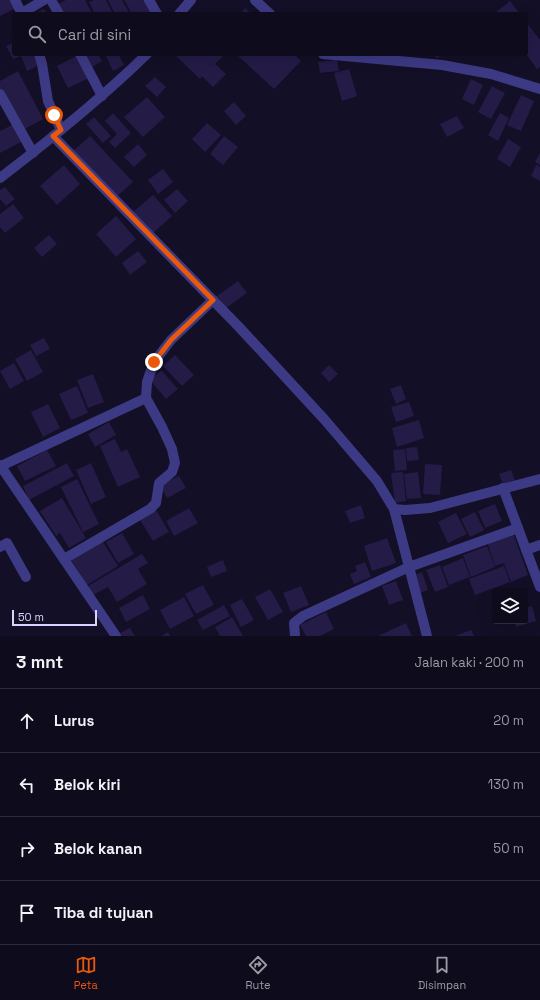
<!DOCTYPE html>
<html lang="id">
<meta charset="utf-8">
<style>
body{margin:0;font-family:"Space Grotesk",sans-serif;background:#1c1929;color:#f1f3f6}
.controls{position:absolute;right:12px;bottom:12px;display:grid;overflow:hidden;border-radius:4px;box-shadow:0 4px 16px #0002}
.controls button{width:36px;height:36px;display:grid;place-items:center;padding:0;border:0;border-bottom:1px solid #2e2b3b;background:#0e0b1c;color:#f1f3f6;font:20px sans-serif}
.scale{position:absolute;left:12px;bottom:10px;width:85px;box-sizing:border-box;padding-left:4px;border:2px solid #d9d4ff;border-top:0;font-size:11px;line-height:14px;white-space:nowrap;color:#d9d4ff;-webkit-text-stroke:3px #130f26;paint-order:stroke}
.stop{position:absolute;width:12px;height:12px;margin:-9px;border:3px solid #ea580c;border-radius:50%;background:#fff}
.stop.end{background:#ea580c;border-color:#fff;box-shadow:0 1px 4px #0008}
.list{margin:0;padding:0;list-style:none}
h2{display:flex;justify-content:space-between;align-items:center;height:52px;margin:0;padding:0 16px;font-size:17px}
h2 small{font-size:13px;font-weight:400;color:#9b9ba3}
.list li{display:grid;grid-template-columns:26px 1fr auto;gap:12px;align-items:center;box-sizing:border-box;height:64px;padding:0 16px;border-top:1px solid #2e2b3b}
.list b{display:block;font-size:15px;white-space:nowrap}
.list em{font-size:13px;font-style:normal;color:#9b9ba3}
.icon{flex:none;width:22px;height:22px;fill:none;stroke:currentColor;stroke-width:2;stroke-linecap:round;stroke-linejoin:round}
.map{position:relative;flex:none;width:540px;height:636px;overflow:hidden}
.search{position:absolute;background:#0e0b1c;box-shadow:0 4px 16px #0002;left:12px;right:12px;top:12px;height:44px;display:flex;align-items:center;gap:10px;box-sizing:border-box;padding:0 14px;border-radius:4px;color:#9b9ba3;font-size:15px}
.sheet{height:308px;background:#0e0b1c}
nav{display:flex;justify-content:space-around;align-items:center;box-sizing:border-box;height:56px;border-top:1px solid #2e2b3b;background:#0e0b1c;font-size:11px;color:#9b9ba3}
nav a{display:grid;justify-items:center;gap:2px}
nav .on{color:#ea580c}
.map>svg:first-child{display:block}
</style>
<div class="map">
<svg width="540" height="636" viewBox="0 0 540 636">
<rect width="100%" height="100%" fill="#130f26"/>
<g fill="#241b47">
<polygon points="0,0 11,0 16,8 0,16"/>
<polygon points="66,0 85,0 92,13 63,14 58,4"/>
<polygon points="94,0 106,0 113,14 95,14 89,2"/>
<polygon points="108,0 122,0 130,14 115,14"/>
<polygon points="124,0 146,0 154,14 132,14"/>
<polygon points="510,1 520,14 496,14 495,13"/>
<polygon points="245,8 252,14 240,14"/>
<polygon points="44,9 47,14 35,14"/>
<polygon points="526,22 540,40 540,67 537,69 526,54"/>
<polygon points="14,40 14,54 33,54 39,65 27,71 21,56 13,59 6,46 13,43 12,41"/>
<polygon points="85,54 98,54 102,61 92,67"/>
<polygon points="105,54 118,54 124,65 113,71"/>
<polygon points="174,54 225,54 215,64 226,74 213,87 202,76 200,79"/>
<polygon points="236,54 294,54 301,61 274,89"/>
<polygon points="435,54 446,54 436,58"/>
<polygon points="78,55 89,78 68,88 57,66"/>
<polygon points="337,60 339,71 320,73 318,62"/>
<polygon points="349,69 357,96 342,101 334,73"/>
<polygon points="18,71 43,119 21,131 0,90 0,81"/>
<polygon points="155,77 166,87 157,97 145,86"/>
<polygon points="471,79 483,85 474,105 462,99"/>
<polygon points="492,86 505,93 491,119 478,112"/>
<polygon points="521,95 534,101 521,131 507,125"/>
<polygon points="147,97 165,117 143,137 124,117"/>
<polygon points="234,102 246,116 236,125 224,111"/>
<polygon points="113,113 131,133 115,148 109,142 117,134 105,121"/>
<polygon points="500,113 509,118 498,141 488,135"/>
<polygon points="457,116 464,128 447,137 440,124"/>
<polygon points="94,117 111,136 103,143 86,124"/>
<polygon points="207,123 221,135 205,152 192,139"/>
<polygon points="12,125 21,142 0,153 0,131"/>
<polygon points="90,136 133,182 115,198 72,152"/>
<polygon points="224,136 238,147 223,165 210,154"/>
<polygon points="508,139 521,147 510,167 497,159"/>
<polygon points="138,144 147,155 134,167 124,157"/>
<polygon points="540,153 540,165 535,162"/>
<polygon points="64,165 80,184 57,205 40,186"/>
<polygon points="536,165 540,167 540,181 531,176"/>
<polygon points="163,169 173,182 158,194 148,180"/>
<polygon points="5,187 15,199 6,206 0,199 0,190"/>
<polygon points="177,189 188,201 175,213 164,200"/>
<polygon points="153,195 172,216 152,234 133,212"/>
<polygon points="13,204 24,218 5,233 0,227 0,214"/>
<polygon points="116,216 136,239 116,257 96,234"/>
<polygon points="49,235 57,244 42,257 34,248"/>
<polygon points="138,251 147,262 130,275 122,263"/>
<polygon points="238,281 247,293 226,308 217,296"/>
<polygon points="44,338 50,349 36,356 30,345"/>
<polygon points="31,350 43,372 27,381 15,359"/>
<polygon points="175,355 194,375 182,386 163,366"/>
<polygon points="14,363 24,381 10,389 0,371"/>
<polygon points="329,365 338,374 329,382 321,373"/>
<polygon points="161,370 178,389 166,399 150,380"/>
<polygon points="93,374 104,402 88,408 77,380"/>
<polygon points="401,385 406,399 396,404 390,389"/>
<polygon points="77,386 88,413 71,420 59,394"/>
<polygon points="409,402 414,416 396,422 391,407"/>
<polygon points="48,404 60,428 43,437 31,412"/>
<polygon points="419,420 424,438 397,447 392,428"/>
<polygon points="109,422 116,435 95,447 88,434"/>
<polygon points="115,439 121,452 127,449 140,477 118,487 100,446"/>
<polygon points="417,447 419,460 407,461 406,448"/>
<polygon points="405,449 407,470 395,471 393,450"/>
<polygon points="47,450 56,466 25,481 17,466"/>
<polygon points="67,463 74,476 29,500 23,486"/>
<polygon points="91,463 106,497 91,504 76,470"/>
<polygon points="425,464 442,465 440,495 423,494"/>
<polygon points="511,470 515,480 503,484 499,474"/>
<polygon points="403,472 406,501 395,503 391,473"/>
<polygon points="418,472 421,498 407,499 404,474"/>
<polygon points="179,476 186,488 167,498 160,485"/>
<polygon points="77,479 99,524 83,532 61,487"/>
<polygon points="62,498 86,538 69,548 60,533 56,536 40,511"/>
<polygon points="495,504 502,521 485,528 478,511"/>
<polygon points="361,505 365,518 350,523 345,511"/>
<polygon points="155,508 169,532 153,541 139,518"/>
<polygon points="189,508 198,523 174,536 166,521"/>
<polygon points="475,512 484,530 470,537 461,519"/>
<polygon points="456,513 467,534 448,543 438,522"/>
<polygon points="122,533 134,554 118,563 106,542"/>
<polygon points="513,533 528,575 511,582 504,563 495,566 487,542"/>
<polygon points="387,538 396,563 372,571 364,546"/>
<polygon points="101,539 118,566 87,585 70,558"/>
<polygon points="487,546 495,567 471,577 463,555"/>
<polygon points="142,554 148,563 138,569 147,584 117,602 108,587 93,595 88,586"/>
<polygon points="463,558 470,577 449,585 442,567"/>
<polygon points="223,560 227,571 211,577 207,567"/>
<polygon points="365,562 371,577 354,584 350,574 357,571 355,566"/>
<polygon points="440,565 448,587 435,592 426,570"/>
<polygon points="504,566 510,582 475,595 469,579"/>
<polygon points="422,572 428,590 417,594 411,576"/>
<polygon points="396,581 403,600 389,605 382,586"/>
<polygon points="203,585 214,605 196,614 185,594"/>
<polygon points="301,586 309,605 291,612 283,593"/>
<polygon points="270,589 283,612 268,620 255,597"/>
<polygon points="143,595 150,609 126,622 119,608"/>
<polygon points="184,597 194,616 170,629 160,610"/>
<polygon points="242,599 254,620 241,627 230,605"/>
<polygon points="224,605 230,616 203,630 197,620"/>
<polygon points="532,606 536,621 516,627 515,621 525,621 525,608"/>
<polygon points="326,612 334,629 320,636 306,636 300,625"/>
<polygon points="232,617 243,636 220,636 215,627"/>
<polygon points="406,623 412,636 378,636"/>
<polygon points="130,628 135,636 119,636 118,634"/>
<polygon points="471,630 474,636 455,636"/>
<polygon points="168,632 170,636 161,636"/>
</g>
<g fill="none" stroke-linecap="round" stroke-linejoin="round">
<g stroke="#3d3a85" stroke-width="10">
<polyline points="15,0 22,14"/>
<polyline points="51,0 59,14"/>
<polyline points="149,0 157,14"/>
<polyline points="255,0 270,14"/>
<polyline points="22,13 44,0"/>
<polyline points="179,14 191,0"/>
<polyline points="39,54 42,64 48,101 61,130"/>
<polyline points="80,54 102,96"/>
<polyline points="323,54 442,65 491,74 540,89"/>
<polyline points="0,94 33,153"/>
<polyline points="53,136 239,327 324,419 377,481 394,509 427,636"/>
<path d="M 0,178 C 51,139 101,99 147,54"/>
<polyline points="0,465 116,636"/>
<polyline points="1,466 146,398"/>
<polyline points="503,488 540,587"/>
<polyline points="394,509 405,510 430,508 540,479"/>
<polyline points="0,547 7,543 26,577"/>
<polyline points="526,550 540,545"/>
<polyline points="64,559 150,509 156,503 159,483 172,472 175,463 172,449 162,427 146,398 147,382 154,362 171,340 213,300"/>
<polyline points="295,636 294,623 303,616 409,567 518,528"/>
</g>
</g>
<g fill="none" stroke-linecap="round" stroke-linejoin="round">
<polyline stroke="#ea580c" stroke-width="5" points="54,115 61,130 53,136 213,300 171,340 154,362"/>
</g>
</svg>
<div class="controls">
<button><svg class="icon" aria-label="layers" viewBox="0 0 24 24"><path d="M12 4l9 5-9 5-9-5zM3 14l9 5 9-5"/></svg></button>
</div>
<div class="scale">50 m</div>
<div class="stop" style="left:54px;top:115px"></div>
<div class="stop end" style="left:154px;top:362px"></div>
<div class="search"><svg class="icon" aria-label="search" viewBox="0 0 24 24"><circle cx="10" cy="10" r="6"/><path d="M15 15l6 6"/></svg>Cari di sini</div>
</div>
<section class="sheet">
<h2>3 mnt<small>Jalan kaki · 200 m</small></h2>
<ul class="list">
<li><svg class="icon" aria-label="ahead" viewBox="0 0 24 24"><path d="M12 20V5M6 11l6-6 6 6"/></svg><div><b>Lurus</b></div><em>20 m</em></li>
<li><svg class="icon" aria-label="left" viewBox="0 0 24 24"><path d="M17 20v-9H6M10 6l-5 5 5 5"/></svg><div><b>Belok kiri</b></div><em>130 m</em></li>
<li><svg class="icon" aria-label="right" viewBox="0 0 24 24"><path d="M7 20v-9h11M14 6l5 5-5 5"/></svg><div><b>Belok kanan</b></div><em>50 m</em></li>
<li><svg class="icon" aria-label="arrive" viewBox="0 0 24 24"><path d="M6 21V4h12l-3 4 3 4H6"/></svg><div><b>Tiba di tujuan</b></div></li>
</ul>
</section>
<nav>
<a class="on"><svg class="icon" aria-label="map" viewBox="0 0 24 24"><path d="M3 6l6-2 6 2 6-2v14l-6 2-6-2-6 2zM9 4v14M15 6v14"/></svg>Peta</a>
<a><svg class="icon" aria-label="directions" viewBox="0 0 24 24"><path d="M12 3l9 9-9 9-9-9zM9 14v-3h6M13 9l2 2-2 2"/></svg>Rute</a>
<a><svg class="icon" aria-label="saved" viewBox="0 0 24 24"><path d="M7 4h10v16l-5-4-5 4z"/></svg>Disimpan</a>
</nav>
